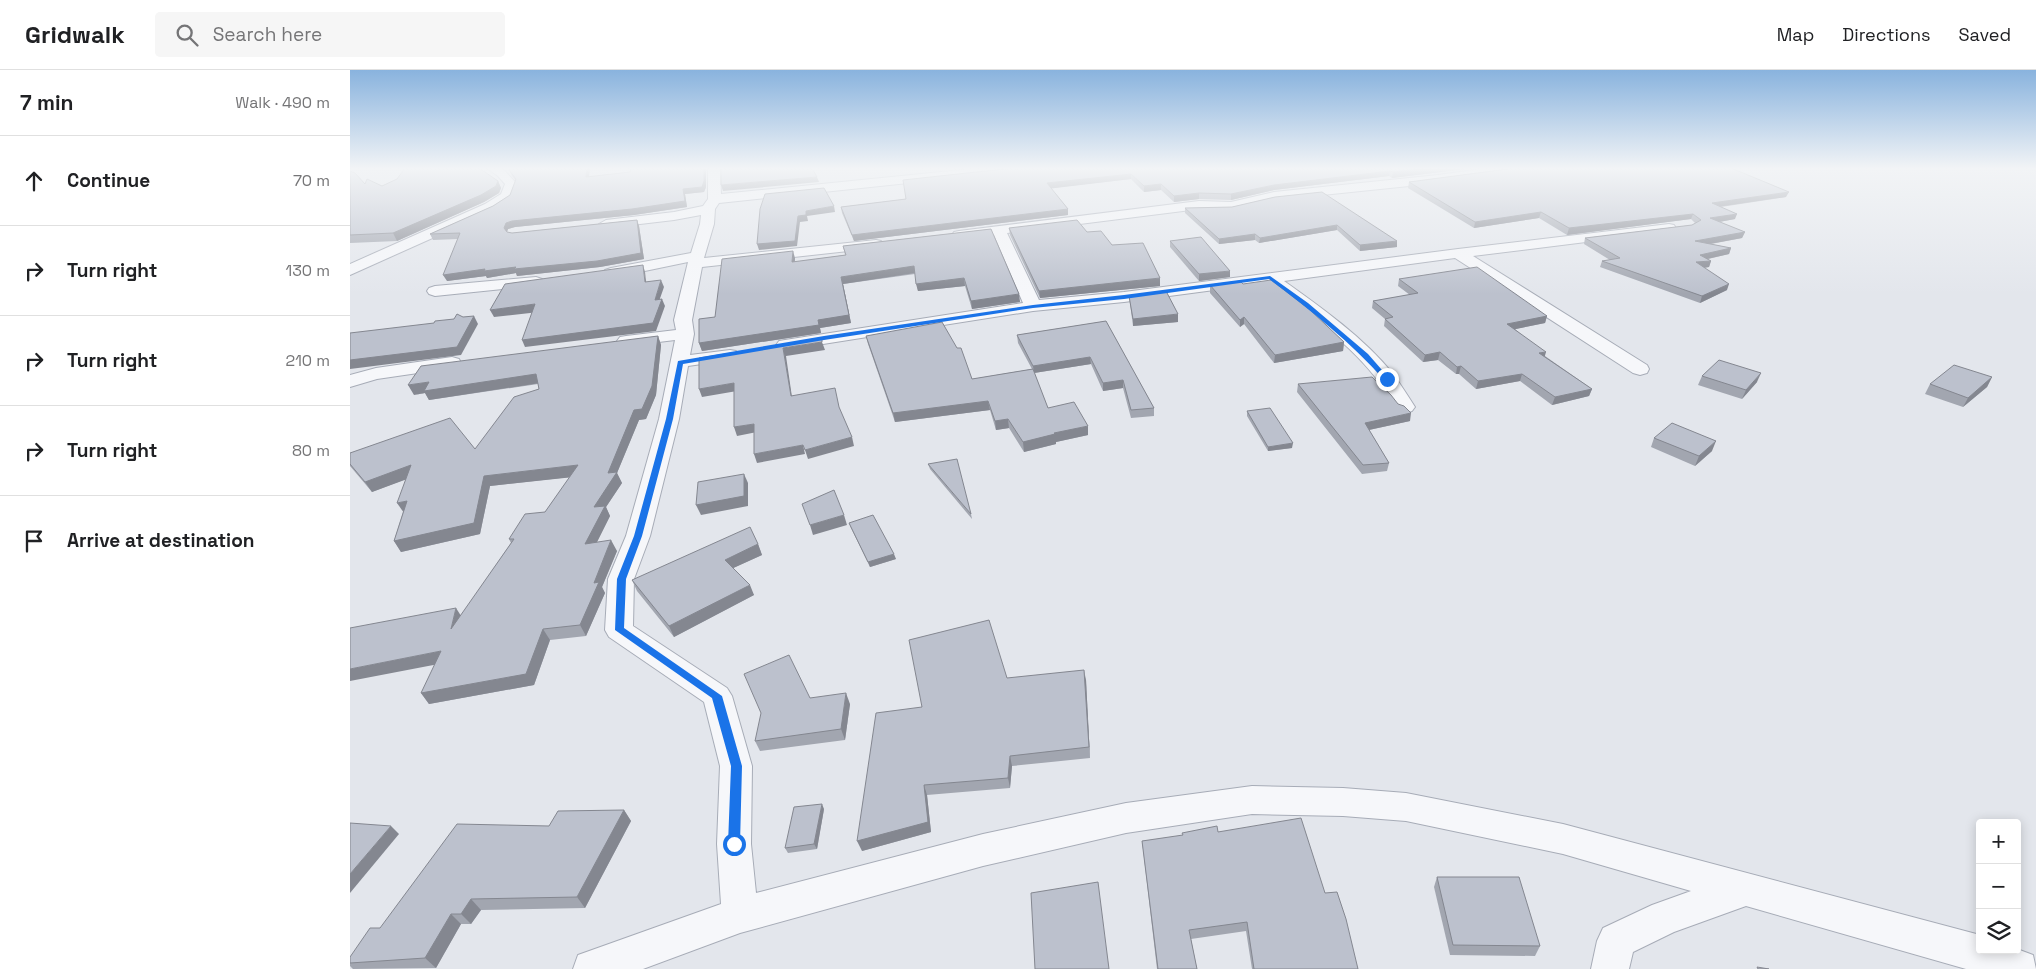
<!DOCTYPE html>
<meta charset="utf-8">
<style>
body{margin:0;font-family:"Space Grotesk",sans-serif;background:#f6f6f6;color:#202124}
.controls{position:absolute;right:15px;bottom:15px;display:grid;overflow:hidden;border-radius:5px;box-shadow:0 2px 12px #0003}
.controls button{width:45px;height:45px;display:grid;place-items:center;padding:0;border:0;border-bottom:1px solid #e0e0e0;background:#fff;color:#202124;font:25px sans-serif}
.stop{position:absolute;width:15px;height:15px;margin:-11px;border:4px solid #1a73e8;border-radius:50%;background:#fff}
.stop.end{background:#1a73e8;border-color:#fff;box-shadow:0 1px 5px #0008}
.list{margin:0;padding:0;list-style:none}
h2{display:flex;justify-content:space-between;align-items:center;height:65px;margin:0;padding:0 20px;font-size:21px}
h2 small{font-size:16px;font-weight:400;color:#757577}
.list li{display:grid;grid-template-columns:32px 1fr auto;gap:15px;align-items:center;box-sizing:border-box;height:90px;padding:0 20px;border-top:1px solid #e0e0e0}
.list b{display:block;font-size:19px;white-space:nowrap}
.list em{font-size:16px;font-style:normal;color:#757577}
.icon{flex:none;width:28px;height:28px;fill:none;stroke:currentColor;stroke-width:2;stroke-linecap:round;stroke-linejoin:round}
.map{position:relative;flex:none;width:1686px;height:899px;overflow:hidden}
header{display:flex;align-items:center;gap:30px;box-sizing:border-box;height:70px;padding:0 25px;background:#fff;border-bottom:1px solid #e0e0e0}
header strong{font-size:24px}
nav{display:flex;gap:28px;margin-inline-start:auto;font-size:18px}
.search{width:350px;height:45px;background:#f6f6f6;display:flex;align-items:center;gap:12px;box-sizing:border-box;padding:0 18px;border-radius:5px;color:#757577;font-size:19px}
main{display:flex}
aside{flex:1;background:#fff}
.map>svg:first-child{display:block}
</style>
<header>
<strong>Gridwalk</strong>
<div class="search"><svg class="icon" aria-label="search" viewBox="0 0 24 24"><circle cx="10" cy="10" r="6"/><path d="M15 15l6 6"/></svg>Search here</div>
<nav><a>Map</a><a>Directions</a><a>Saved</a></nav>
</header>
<main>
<aside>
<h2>7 min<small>Walk · 490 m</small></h2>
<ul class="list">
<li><svg class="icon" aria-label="ahead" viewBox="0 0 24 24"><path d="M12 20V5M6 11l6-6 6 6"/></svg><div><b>Continue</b></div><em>70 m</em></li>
<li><svg class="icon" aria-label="right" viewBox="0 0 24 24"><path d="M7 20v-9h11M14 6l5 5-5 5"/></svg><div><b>Turn right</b></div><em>130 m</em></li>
<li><svg class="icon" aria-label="right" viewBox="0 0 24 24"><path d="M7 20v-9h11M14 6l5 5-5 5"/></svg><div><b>Turn right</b></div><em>210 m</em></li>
<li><svg class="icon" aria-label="right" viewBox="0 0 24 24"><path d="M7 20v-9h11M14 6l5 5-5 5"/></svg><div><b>Turn right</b></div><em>80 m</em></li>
<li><svg class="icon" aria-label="arrive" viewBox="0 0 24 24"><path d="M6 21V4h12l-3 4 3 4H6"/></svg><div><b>Arrive at destination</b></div></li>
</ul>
</aside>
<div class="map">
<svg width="1686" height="899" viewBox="0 0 1686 899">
<rect width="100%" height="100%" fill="#e3e6ec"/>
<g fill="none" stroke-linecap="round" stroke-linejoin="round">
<defs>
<g id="street">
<polygon points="137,98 152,98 167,114 162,129 145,140 0,205 0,194 135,134 151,124 155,114 148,106"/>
<polygon points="358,98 370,98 371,124 631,98 668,98 662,102 369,133 365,139 364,154 354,188 526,170 531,171 533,174 531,177 526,178 352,197 342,250 344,264 340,285 380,280 386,281 389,285 386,289 380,290 338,296 329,349 300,466 284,509 283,556 377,618 382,626 402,696 401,774 406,823 633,764 776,733 902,716 993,718 1056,723 1213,754 1630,865 1630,880 1667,879 1683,885 1686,899 1616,899 1396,836 1324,862 1283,882 1279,899 1241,899 1247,871 1253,858 1302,835 1341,821 1213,784 1056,751 993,746 902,744 776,763 633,796 390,863 293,899 223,899 228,885 371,834 367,774 370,696 354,632 259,567 255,560 258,509 276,466 309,349 325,270 276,276 270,275 267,271 270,267 276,266 326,260 324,250 338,192 261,208 255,206 253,203 255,200 261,198 341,183 350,154 351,145 324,150 256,158 249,154 256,150 324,142 353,136 358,129"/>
<path d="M 1139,98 L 1170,98 L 1164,102 L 1088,113 L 924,130 L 881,140 L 849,139 L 657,163 L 689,230 L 774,222 L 1108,179 L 1319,154 L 1324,155 L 1326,158 L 1324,161 L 1123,186 L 1297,295 L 1299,299 L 1297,303 L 1290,305 L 1283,303 L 1105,188 L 934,211 C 972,238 1014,268 1043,304 C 1051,315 1058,326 1065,337 L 1062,341 L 1055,343 L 1048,341 C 1041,332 1036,321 1029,312 C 1002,275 954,240 917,213 L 774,232 L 683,241 L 435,280 L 429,279 L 426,275 L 429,271 L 435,270 L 673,233 L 644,165 L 609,169 L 604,168 L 602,165 L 604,162 L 609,161 L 849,131 L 881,132 L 924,122 L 1088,105 Z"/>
<polygon points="186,207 192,209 194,212 192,215 85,226 79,224 77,221 79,218 85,216"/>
<polygon points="102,287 109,289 111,293 109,297 27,309 0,317 0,305 26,298"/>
</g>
</defs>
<use href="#street" stroke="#a7acb7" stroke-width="2"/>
<use href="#street" fill="#f6f7fa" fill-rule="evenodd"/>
</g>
<g fill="#a2a6b0">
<polygon points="240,98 239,107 356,98 356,117 354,122 335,124 337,137 284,145 165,157 158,159 157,162 162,163 287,150 289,156 294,189 250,197 167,206 166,203 137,208 136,206 97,211 108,169 83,170 80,164 143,136 160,125 166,111 162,106 159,100"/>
<polygon points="663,98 1123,98 1042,108 1039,106 924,120 881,130 849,129 824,132 811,120 794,122 781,109 701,118 718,139 718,145 504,171 492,143 491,137 556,129"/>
<polygon points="1165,98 1436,127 1371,137 1385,149 1369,152 1395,162 1392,168 1361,174 1381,178 1379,184 1358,189 1361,191 1359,197 1354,198 1377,220 1350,233 1250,197 1252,191 1260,190 1234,174 1235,168 1342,155 1345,153 1341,149 1217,165 1189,148 1124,158 1058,118 1059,112"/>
<polygon points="0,101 15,114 32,116 148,111 151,118 149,123 134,132 47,171 0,173"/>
<polygon points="925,127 1047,177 1010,181 987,160 909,173 905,170 869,174 835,143 835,138 882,137"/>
<polygon points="659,158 737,162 762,175 810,216 690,228 660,165"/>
<polygon points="641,159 670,232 622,239 615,216 568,221 565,204 493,214 501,253 470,258 471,263 352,281 349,273 365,247 445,188 445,192 495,185 493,176"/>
<polygon points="820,171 880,207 849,211 820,177"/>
<polygon points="1049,209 1197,246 1195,253 1165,259 1195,286 1242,319 1239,326 1202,335 1170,311 1126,319 1109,304 1106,304 1088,290 1073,292 1034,256 1035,249 1022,238 1023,231 1060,225 1048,216"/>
<polygon points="893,214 994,272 993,281 924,293 894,254 890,257 860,223 860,215"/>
<polygon points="779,226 828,252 783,256"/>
<polygon points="756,251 804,338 804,346 781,348 773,318 753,321 741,294 684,303 698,338 738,365 706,372 706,374 674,382 659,358 646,360 640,340 545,352 518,274 516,266 607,278 622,309 682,299 668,273 667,265"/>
<polygon points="308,266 311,275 306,325 296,349 289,350 267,403 272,413 256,437 260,446 247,472 267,481 252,517 255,523 236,566 200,570 184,615 79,634 71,623 111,546 161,473 159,469 195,442 220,407 140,416 130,464 51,482 44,471 53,442 56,409 22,422 0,396 0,383 125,379 189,319 188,314 79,330 75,323 64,325"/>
<polygon points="1352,306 1407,312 1392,329 1348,315"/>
<polygon points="1642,307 1637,317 1613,337 1575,324 1580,314"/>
<polygon points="948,314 1060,351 1019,360 1039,393 1037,401 1012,404 947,322"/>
<polygon points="897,341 942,378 918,381 897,346"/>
<polygon points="1304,368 1362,381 1345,396 1301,377"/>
<polygon points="578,394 621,444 622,449 580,399"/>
<polygon points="499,453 546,489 520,497 501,458"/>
<polygon points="408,474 412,485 383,498 404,525 324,567 287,521 282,510"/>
<polygon points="657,608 736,610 740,688 662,696 660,718 577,725 581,762 512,781 572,637"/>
<polygon points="500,634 495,670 410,681 405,671"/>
<polygon points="474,739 467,779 438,783 435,778"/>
<polygon points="274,740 281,751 235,838 131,840 121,854 111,854 86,898 3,899 0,896 0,887 30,858 199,756"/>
<polygon points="868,762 975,823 1008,899 902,899 896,861 841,869 847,899 807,899 792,771"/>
<polygon points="1087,807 1190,876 1185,886 1100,885 1084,817"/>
</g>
<g fill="#848790">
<polygon points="237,98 240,98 238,113 236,107"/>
<polygon points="354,98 356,98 356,117 354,122 335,124 337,137 284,145 165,157 158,159 156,164 154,158 156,153 162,151 333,119"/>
<polygon points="1080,98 1123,98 1042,108 1043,102"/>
<polygon points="1040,101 1039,106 924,120 881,130 881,124 924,115"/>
<polygon points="781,104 781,109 697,119 697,113"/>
<polygon points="467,107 469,112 373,121 371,115"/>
<polygon points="148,111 151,118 149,123 134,132 47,171 43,163"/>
<polygon points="811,114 811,120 794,122 794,116"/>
<polygon points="1439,122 1436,127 1360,138 1362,133"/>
<polygon points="849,123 849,129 824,132 824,126"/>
<polygon points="484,136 485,142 457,146 458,151 450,152 447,176 409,180 407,174 456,141"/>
<polygon points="718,139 718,145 504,171 502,165"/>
<polygon points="1191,142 1189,148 1124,158 1125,152"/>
<polygon points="1343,144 1341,149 1217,165 1219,158"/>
<polygon points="1387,144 1385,149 1358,154 1360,148"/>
<polygon points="287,150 289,156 294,189 250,197 167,206 166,203 137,208 136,206 97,211 93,205"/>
<polygon points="987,155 987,160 909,173 910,168"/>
<polygon points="1395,162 1392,168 1343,177 1345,171"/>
<polygon points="905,164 905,170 869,174 869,169"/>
<polygon points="1047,171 1047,177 1010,181 1010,175"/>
<polygon points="1381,178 1379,184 1348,191 1350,185"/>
<polygon points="443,181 445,188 444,200 442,192"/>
<polygon points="1361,191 1359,197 1344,199 1346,192"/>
<polygon points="293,195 295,202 297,219 295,212"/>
<polygon points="564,196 565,203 493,214 501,253 470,258 471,263 352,281 349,273 468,250 491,207"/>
<polygon points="880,201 880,207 849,211 849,204"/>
<polygon points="614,208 615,216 568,221 566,214"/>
<polygon points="810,208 810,216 690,228 689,221"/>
<polygon points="311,210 314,217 307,237 305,230"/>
<polygon points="1379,214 1377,220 1350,233 1352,226"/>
<polygon points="669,224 670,232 622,239 621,231"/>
<polygon points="312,229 315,236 306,261 175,277 172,270"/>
<polygon points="185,234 189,242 144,247 140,240"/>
<polygon points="828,244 828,252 783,256 783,249"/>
<polygon points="124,246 128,254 111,285 0,299 0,290"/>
<polygon points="1197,246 1195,253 1156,261 1157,254"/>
<polygon points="894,247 894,254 890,257 890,250"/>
<polygon points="308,266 311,275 306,325 296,349 289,350 267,403 272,413 256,437 260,446 241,484 235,474 244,437 258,403"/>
<polygon points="472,272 475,280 436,286 443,334 441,326 433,278"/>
<polygon points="994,272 993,281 924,293 925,285"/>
<polygon points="1090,282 1088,290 1073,292 1075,285"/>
<polygon points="1196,282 1194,289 1189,283"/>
<polygon points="740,287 741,294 684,303 683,296"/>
<polygon points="1111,296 1109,304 1106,304 1107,297"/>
<polygon points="1411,303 1407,312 1392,329 1396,320"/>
<polygon points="186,304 190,313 79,330 75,323 64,325 58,315 79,312"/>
<polygon points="1172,304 1170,311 1126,319 1128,311"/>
<polygon points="1642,307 1637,317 1613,337 1618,328"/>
<polygon points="773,310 773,318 753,321 753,313"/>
<polygon points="384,313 387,321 352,327 349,319"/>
<polygon points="1242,319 1239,326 1202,335 1205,327"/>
<polygon points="638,331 640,340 545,352 543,343"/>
<polygon points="1061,343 1060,351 1014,361 1015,353"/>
<polygon points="658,349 659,358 646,360 645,351"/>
<polygon points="404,354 407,362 387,366 384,357"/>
<polygon points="738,356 738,365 706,372 706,374 674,382 673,372 704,363"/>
<polygon points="502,367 504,376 458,389 455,380"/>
<polygon points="1366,371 1362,381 1345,396 1349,386"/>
<polygon points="943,373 942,378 918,381 918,377"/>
<polygon points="453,375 455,384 407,393 404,384"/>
<polygon points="61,395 68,405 22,422 15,412"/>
<polygon points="228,395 233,406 140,416 130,464 51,482 44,471 134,406"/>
<polygon points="394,404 398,413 398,436 351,445 346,435"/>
<polygon points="57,431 54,443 47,433"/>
<polygon points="494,445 497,455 463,465 460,455"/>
<polygon points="261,470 267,481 252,517 255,523 236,566 230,555 244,513"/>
<polygon points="408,474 412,485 379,500 375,490"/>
<polygon points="544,484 546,489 520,497 518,492"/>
<polygon points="400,515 404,525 324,567 319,556"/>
<polygon points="106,538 113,549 101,559"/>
<polygon points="193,559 200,570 184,615 79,634 71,623"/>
<polygon points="91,581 99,592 0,611 0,599"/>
<polygon points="734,600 736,610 740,688 739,677"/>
<polygon points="496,623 500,634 495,670 491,659"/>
<polygon points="660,686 662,696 660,718 658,708"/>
<polygon points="574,715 577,725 581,762 512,781 507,771"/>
<polygon points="472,734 474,739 467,779 464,774"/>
<polygon points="274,740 281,751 235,838 227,827"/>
<polygon points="41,756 49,764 0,823 0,804"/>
<polygon points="121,829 131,840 121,854 111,844"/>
<polygon points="101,844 111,854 86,898 75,888"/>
</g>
<g fill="#bcc1cd" stroke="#848790">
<polygon points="55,98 129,98 148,111 146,116 131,125 43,163 0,165 0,101 5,103 15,114 17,109 32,116 47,109"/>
<polygon points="161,98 237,98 236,107 280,102 281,98 354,98 354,111 352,117 333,119 335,131 282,139 162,151 156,153 154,158 157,162 162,163 287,150 291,183 247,191 164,199 166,197 134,201 135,199 93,205 110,163 80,164 143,136 160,125 166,109 159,100"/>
<polygon points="371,98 462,98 467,107 371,115"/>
<polygon points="663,98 1080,98 1043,102 1040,101 924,115 881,124 849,123 824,126 811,114 794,116 781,104 697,113 718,139 502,165 491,137 556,129 553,110"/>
<polygon points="1165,98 1381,98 1439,122 1362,133 1387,144 1360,148 1395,162 1345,171 1381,178 1350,185 1361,191 1346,192 1379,214 1352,226 1252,191 1270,188 1235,168 1342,155 1351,150 1343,144 1219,158 1191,142 1125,152 1059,112"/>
<polygon points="474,118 484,136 456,141 456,145 448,146 445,171 407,174 410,139 415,124"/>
<polygon points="972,122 1047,171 1010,175 987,155 910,168 905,164 869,169 835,138 882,137 925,127"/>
<polygon points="727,150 737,162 751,161 762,175 793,173 810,208 689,221 659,158"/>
<polygon points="641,159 669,224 621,231 614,208 566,214 564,196 491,207 499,245 468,250 469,255 349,273 349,249 365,247 372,189 443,181 442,192 496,185 493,176"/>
<polygon points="851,167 880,201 849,204 820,171"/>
<polygon points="293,195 295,212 311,210 305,230 312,229 303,253 172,270 185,234 140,240 155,214"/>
<polygon points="1127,197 1197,246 1157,254 1196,282 1189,283 1242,319 1205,327 1172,304 1128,311 1111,296 1107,297 1090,282 1075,285 1035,249 1043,247 1023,231 1068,223 1049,209"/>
<polygon points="921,210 959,239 994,272 925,285 894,247 890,250 860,215 890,211 893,214"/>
<polygon points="816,221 828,244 783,249 779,226"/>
<polygon points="107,244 113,247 124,246 107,277 0,290 0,263 84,253 85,251 104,249"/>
<polygon points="756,251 804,338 781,340 773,310 753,313 740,287 683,296 667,265"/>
<polygon points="592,252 607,278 611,278 622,309 683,299 698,338 724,332 738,356 704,363 705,364 673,372 658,349 645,351 638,331 543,343 516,266"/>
<polygon points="308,266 302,316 292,339 284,340 258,403 267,402 244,437 255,436 235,474 261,470 244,513 249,512 230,555 193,559 176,604 71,623 91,581 0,599 0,558 106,538 101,559 164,469 159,469 175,444 195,442 228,395 134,406 124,453 44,471 57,431 47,433 61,395 15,412 0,394 0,383 100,348 125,379 164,327 189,319 186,304 74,321 79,312 58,315 71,296"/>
<polygon points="472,269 472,272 433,278 441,326 485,318 489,337 502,367 455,380 453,375 404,384 404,354 384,357 384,313 349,319 349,288"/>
<polygon points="1369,290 1411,303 1396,320 1352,306"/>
<polygon points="1604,295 1642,307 1618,328 1580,314"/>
<polygon points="1022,307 1041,325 1048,334 1054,336 1061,343 1015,353 1039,393 1013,395 948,314"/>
<polygon points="920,338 943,373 918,377 897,341"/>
<polygon points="1322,353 1366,371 1349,386 1304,368"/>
<polygon points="607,389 621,444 578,394"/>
<polygon points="394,404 394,426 346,435 348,412"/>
<polygon points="484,420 494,445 460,455 452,434"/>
<polygon points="523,445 544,484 518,492 499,453"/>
<polygon points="400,457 408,474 375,490 400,515 319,556 282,510"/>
<polygon points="639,550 657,608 734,600 739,677 660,686 658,708 574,715 578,752 507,771 526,643 572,637 559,570"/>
<polygon points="439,585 460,628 496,623 491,659 405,671 411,643 394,604"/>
<polygon points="472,734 464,774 435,778 444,737"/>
<polygon points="274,740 227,827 121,829 111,844 101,844 75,888 0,893 0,887 20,858 30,858 107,754 199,756 208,741"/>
<polygon points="951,748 975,823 987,822 996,849 1008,899 904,899 897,852 839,860 847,899 808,899 792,771 833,765 832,763 867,756 868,762"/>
<polygon points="0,753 41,756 0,804"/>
<polygon points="1087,807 1169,807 1190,876 1103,875"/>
<polygon points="748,812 759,899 685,899 681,823"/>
<polygon points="1407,897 1419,899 1408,899"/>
</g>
<linearGradient id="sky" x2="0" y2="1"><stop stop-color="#89b3de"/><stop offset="0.44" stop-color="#f2f4f6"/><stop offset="1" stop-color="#f2f4f6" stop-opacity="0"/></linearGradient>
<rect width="1686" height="224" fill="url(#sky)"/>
<path fill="#1a73e8" d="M 920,206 L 958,233 L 1018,284 L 1039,308 L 1039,311 L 1035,311 C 1001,272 960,240 919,209 L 774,229 L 683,238 L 474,270 L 333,294 L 323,349 L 292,466 L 276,509 L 274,558 L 372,626 L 392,696 L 390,774 L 388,778 L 384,780 L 380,778 L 378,774 L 381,696 L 362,628 L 265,560 L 267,509 L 284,466 L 316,349 L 328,291 L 474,266 L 683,235 L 774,225 Z"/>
</svg>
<div class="controls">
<button>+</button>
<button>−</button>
<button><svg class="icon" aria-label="layers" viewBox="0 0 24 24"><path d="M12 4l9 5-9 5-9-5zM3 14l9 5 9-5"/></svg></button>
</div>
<div class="stop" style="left:384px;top:774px"></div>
<div class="stop end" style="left:1037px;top:309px"></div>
</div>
</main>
